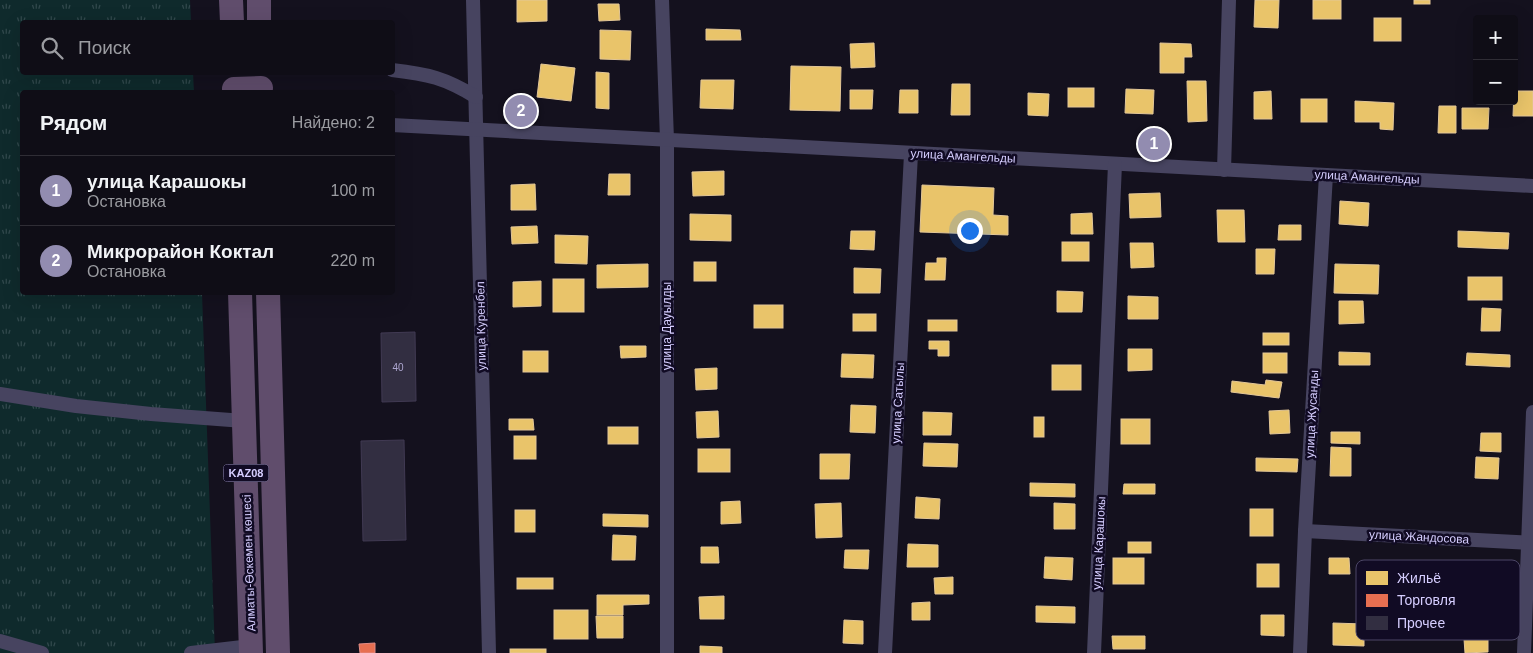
<!DOCTYPE html>
<html lang="ru">
<meta charset="utf-8">
<style>
body{margin:0;font-family:Arial,sans-serif;background:#1d1b23;color:#f1f3f6}
.controls{position:absolute;right:15px;top:15px;display:grid;overflow:hidden;border-radius:5px;box-shadow:0 5px 20px #0002}
.controls button{width:45px;height:45px;display:grid;place-items:center;padding:0;border:0;border-bottom:1px solid #2f2d35;background:#0f0d16;color:#f1f3f6;font:25px sans-serif}
.you{position:absolute;left:969px;top:230px;width:18px;height:18px;margin:-12px;border:4px solid #fff;border-radius:50%;background:#1a73e8;box-shadow:0 0 0 8px #1a73e833}
.badge{display:grid;place-items:center;width:32px;height:32px;border-radius:50%;background:#928cb0;color:#fff;font-size:16px;font-weight:700}
.pin{position:absolute;translate:-50% -50%;border:2px solid #fff;box-shadow:0 1px 5px #0006}
.list{margin:0;padding:0;list-style:none}
h2{display:flex;justify-content:space-between;align-items:center;height:65px;margin:0;padding:0 20px;font-size:21px}
h2 small{font-size:16px;font-weight:400;color:#9b9ca1}
.list li{display:grid;grid-template-columns:32px 1fr auto;gap:15px;align-items:center;box-sizing:border-box;height:70px;padding:0 20px;border-top:1px solid #2f2d35}
.list b{display:block;font-size:19px;white-space:nowrap}
.list p{margin:0;font-size:16px;white-space:nowrap;color:#9b9ca1}
.list em{font-size:16px;font-style:normal;color:#9b9ca1}
.icon{flex:none;width:28px;height:28px;fill:none;stroke:currentColor;stroke-width:2;stroke-linecap:round;stroke-linejoin:round}
.map{position:relative;flex:none;width:1533px;height:653px;overflow:hidden}
.search{position:absolute;background:#0f0d16;box-shadow:0 5px 20px #0002;left:20px;top:20px;width:375px;height:55px;display:flex;align-items:center;gap:12px;box-sizing:border-box;padding:0 18px;border-radius:5px;color:#9b9ca1;font-size:19px}
.panel{position:absolute;background:#0f0d16;box-shadow:0 5px 20px #0002;left:20px;top:90px;width:375px;height:205px;border-radius:5px}
.map>svg:first-child{display:block}
</style>
<div class="map">
<svg width="1533" height="653" viewBox="0 0 1533 653">
<defs>
<pattern id="grass-tufts" width="24" height="20" patternUnits="userSpaceOnUse" patternTransform="scale(1.25)"><rect width="24" height="20" fill="#0f2a2c"/><path d="M3 7l-1-3M5 7V3M7 7l1-3M15 17l-1-3M17 17v-4M19 17l1-3" fill="none" stroke="#31484c"/></pattern>
</defs>
<rect width="100%" height="100%" fill="#14111e"/>
<polygon fill="url(#grass-tufts)" points="0,0 190,0 191,22 22,22 22,72 193,73 194,92 22,92 22,292 202,293 215,653 0,653"/>
<g fill="#e9c46a" stroke="#e3c797">
<polygon points="517,0 547,0 547,21 517,22"/>
<polygon points="1255,0 1279,0 1278,28 1254,27"/>
<rect x="1313" y="0" width="28" height="19"/>
<rect x="1414" y="0" width="16" height="4"/>
<polygon points="598,4 619,4 620,20 599,21"/>
<rect x="1374" y="18" width="27" height="23"/>
<polygon points="706,29 740,30 741,40 706,40"/>
<polygon points="600,30 631,31 630,60 600,59"/>
<polygon points="874,43 875,67 851,68 850,44"/>
<polygon points="1160,43 1191,44 1192,57 1184,57 1184,73 1160,73"/>
<polygon points="541,64 575,68 571,101 537,97"/>
<polygon points="791,66 841,67 840,111 790,110"/>
<polygon points="596,72 609,73 609,109 596,108"/>
<polygon points="701,80 734,80 733,109 700,108"/>
<polygon points="1187,81 1206,81 1207,121 1188,122"/>
<polygon points="952,84 970,84 970,115 951,115"/>
<rect x="1068" y="88" width="26" height="19"/>
<polygon points="1126,89 1154,90 1153,114 1125,113"/>
<polygon points="850,90 873,90 872,109 850,109"/>
<polygon points="900,90 918,90 918,113 899,113"/>
<polygon points="1271,91 1272,119 1254,119 1254,92"/>
<polygon points="1514,91 1533,91 1533,116 1513,116"/>
<polygon points="1028,93 1049,94 1048,116 1028,115"/>
<rect x="1301" y="99" width="26" height="23"/>
<polygon points="1355,101 1394,103 1393,130 1380,129 1380,122 1355,122"/>
<polygon points="1439,106 1456,106 1456,133 1438,133"/>
<polygon points="1462,108 1489,108 1488,129 1462,129"/>
<polygon points="724,171 724,195 693,196 692,172"/>
<polygon points="609,174 630,174 630,195 608,195"/>
<polygon points="535,184 536,210 511,210 511,185"/>
<polygon points="922,185 994,188 993,215 1008,216 1008,235 920,232"/>
<polygon points="1160,193 1161,217 1130,218 1129,194"/>
<polygon points="1340,201 1369,203 1368,226 1339,224"/>
<polygon points="1217,210 1244,210 1245,242 1218,242"/>
<polygon points="1092,213 1093,234 1071,234 1071,214"/>
<polygon points="690,214 731,215 731,241 690,240"/>
<polygon points="1279,225 1301,225 1301,240 1278,240"/>
<polygon points="537,226 538,243 512,244 511,227"/>
<polygon points="851,231 875,231 874,250 850,249"/>
<polygon points="1458,231 1509,233 1508,249 1458,247"/>
<polygon points="555,235 588,236 587,264 555,263"/>
<rect x="1062" y="242" width="27" height="19"/>
<polygon points="1130,243 1153,243 1154,267 1131,268"/>
<polygon points="1256,249 1275,249 1274,274 1256,274"/>
<polygon points="937,258 946,258 945,280 925,280 926,263 937,263"/>
<rect x="694" y="262" width="22" height="19"/>
<polygon points="648,264 648,287 597,288 597,265"/>
<polygon points="1335,264 1379,265 1378,294 1334,293"/>
<polygon points="854,268 881,269 880,293 854,293"/>
<rect x="1468" y="277" width="34" height="23"/>
<rect x="553" y="279" width="31" height="33"/>
<polygon points="541,281 541,306 513,307 513,282"/>
<polygon points="1057,291 1083,292 1082,312 1057,312"/>
<polygon points="1128,296 1158,297 1158,319 1128,319"/>
<polygon points="1339,301 1363,301 1364,323 1339,324"/>
<rect x="754" y="305" width="29" height="23"/>
<polygon points="1482,308 1501,309 1500,331 1481,331"/>
<rect x="853" y="314" width="23" height="17"/>
<rect x="928" y="320" width="29" height="11"/>
<rect x="1263" y="333" width="26" height="12"/>
<polygon points="929,341 949,341 949,356 938,356 938,349 929,349"/>
<polygon points="620,346 646,346 646,357 621,358"/>
<polygon points="1128,349 1152,349 1152,370 1128,371"/>
<rect x="523" y="351" width="25" height="21"/>
<polygon points="1339,352 1370,353 1370,365 1339,365"/>
<rect x="1263" y="353" width="24" height="20"/>
<polygon points="1467,353 1510,355 1510,367 1466,365"/>
<polygon points="842,354 874,355 873,378 841,377"/>
<rect x="1052" y="365" width="29" height="25"/>
<polygon points="717,368 717,389 696,390 695,369"/>
<polygon points="1266,380 1282,382 1279,398 1231,392 1232,381 1265,385"/>
<polygon points="851,405 876,406 875,433 850,432"/>
<polygon points="1289,410 1290,433 1270,434 1269,411"/>
<polygon points="718,411 719,437 697,438 696,412"/>
<polygon points="923,412 952,413 951,435 923,435"/>
<rect x="1034" y="417" width="10" height="20"/>
<polygon points="509,419 533,419 534,430 509,430"/>
<rect x="1121" y="419" width="29" height="25"/>
<rect x="608" y="427" width="30" height="17"/>
<polygon points="1331,432 1360,432 1360,444 1331,443"/>
<polygon points="1481,433 1501,433 1501,452 1480,451"/>
<rect x="514" y="436" width="22" height="23"/>
<polygon points="924,443 958,444 957,467 923,466"/>
<polygon points="1331,447 1351,448 1351,476 1330,476"/>
<rect x="698" y="449" width="32" height="23"/>
<polygon points="820,454 850,454 849,479 820,479"/>
<polygon points="1476,457 1499,458 1498,479 1475,478"/>
<polygon points="1256,458 1298,459 1297,472 1256,471"/>
<polygon points="1030,483 1075,484 1075,497 1030,496"/>
<polygon points="1124,484 1155,484 1155,494 1123,494"/>
<polygon points="916,497 940,499 939,519 915,518"/>
<polygon points="740,501 741,523 721,524 721,502"/>
<polygon points="841,503 842,537 816,538 815,504"/>
<polygon points="1054,503 1075,504 1075,529 1054,529"/>
<rect x="1250" y="509" width="23" height="27"/>
<rect x="515" y="510" width="20" height="22"/>
<polygon points="603,514 648,515 648,527 603,526"/>
<polygon points="613,535 636,536 635,560 612,560"/>
<rect x="1128" y="542" width="23" height="11"/>
<polygon points="908,544 938,545 938,567 907,567"/>
<polygon points="701,547 718,547 719,563 701,563"/>
<polygon points="845,550 869,550 868,569 844,568"/>
<polygon points="1045,557 1073,558 1072,580 1044,578"/>
<rect x="1113" y="558" width="31" height="26"/>
<polygon points="1329,558 1349,558 1350,574 1329,574"/>
<rect x="1257" y="564" width="22" height="23"/>
<polygon points="953,577 953,594 935,594 934,578"/>
<rect x="517" y="578" width="36" height="11"/>
<polygon points="597,595 649,595 649,604 623,605 623,615 597,615"/>
<polygon points="724,596 724,619 700,619 699,597"/>
<polygon points="930,602 930,620 912,620 912,603"/>
<polygon points="1036,606 1075,607 1075,623 1036,622"/>
<rect x="554" y="610" width="34" height="29"/>
<polygon points="1261,615 1284,615 1284,636 1261,635"/>
<polygon points="596,616 623,616 623,638 597,638"/>
<polygon points="844,620 863,621 863,644 843,643"/>
<polygon points="1333,623 1364,624 1364,646 1333,645"/>
<polygon points="1112,636 1145,636 1145,649 1113,649"/>
<polygon points="1488,638 1488,652 1465,653 1464,639"/>
<polygon points="700,646 722,647 722,653 700,653"/>
<rect x="510" y="649" width="36" height="4"/>
</g>
<polygon fill="#e76f51" stroke="#e28c85" points="375,643 375,653 360,653 359,644"/>
<g fill="#322e41" stroke="#413a53">
<polygon points="415,332 416,401 382,402 381,333"/>
<polygon points="404,440 406,540 363,541 361,441"/>
</g>
<g fill="none" stroke-linecap="round" stroke-linejoin="round">
<g stroke="#474460" stroke-width="14">
<polyline points="473,0 489,653"/>
<polyline points="662,0 667,140 667,653"/>
<path d="M 392,70 C 428,74 445,78 476,97"/>
<polyline points="392,125 1533,186"/>
<polyline points="1224,170 1229,0"/>
<polyline points="0,394 76,406 151,414 244,421"/>
<polyline points="1305,531 1533,543"/>
<polyline points="0,641 42,653"/>
<polyline points="191,653 251,646"/>
<polyline points="885,653 911,154"/>
<polyline points="1094,653 1115,164"/>
<polyline points="1300,653 1305,531 1326,175"/>
<polyline points="1524,653 1533,412"/>
</g>
<g stroke="#604d6c" stroke-width="24">
<polyline points="231,0 232,22"/>
<polyline points="259,0 259,22"/>
<polyline points="234,89 261,88"/>
<polyline points="240,292 251,653"/>
<polyline points="268,292 278,653"/>
</g>
</g>
<g text-anchor="middle" dominant-baseline="central" stroke-width="5" stroke-linejoin="round" paint-order="stroke">
<g font-size="10" fill="#ada6d0">
<text x="398" y="367">40</text>
</g>
<rect fill="#110b24" stroke="#9b94bd" stroke-width="1" x="223.5" y="464.5" width="45" height="17" rx="4"/>
<g font-size="11" font-weight="bold" fill="#d6ceff">
<text x="246" y="473">KAZ08</text>
</g>
<g font-size="12" fill="#d6ceff" stroke="#110b24">
<text transform="translate(963 156) rotate(3)">улица Амангельды</text>
<text transform="translate(1367 177) rotate(3)">улица Амангельды</text>
<text transform="translate(481 326) rotate(-91)">улица Куренбел</text>
<text transform="translate(667 326) rotate(-90)">улица Дауылды</text>
<text transform="translate(898 403) rotate(-87)">улица Сатылы</text>
<text transform="translate(1312 414) rotate(-87)">улица Жусанды</text>
<text transform="translate(1419 537) rotate(3)">улица Жандосова</text>
<text transform="translate(1099 543) rotate(-87)">улица Карашокы</text>
<text transform="translate(249 563) rotate(-92)">Алматы-Өскемен көшесі</text>
</g>
</g>
<rect x="1356" y="560" width="164" height="80" rx="8" fill="#110b24" stroke="#4c4666" stroke-width="1"/>
<rect x="1366" y="571" width="22" height="14" fill="#e9c46a"/>
<rect x="1366" y="594" width="22" height="13" fill="#e76f51"/>
<rect x="1366" y="616" width="22" height="14" fill="#322e41"/>
<g font-size="14" fill="#d6ceff">
<text x="1397" y="583">Жильё</text>
<text x="1397" y="605">Торговля</text>
<text x="1397" y="628">Прочее</text>
</g>
</svg>
<div class="controls">
<button>+</button>
<button>−</button>
</div>
<div class="you"></div>
<div class="pin badge" style="left:1154px;top:144px">1</div>
<div class="pin badge" style="left:521px;top:111px">2</div>
<div class="search"><svg class="icon" aria-label="search" viewBox="0 0 24 24"><circle cx="10" cy="10" r="6"/><path d="M15 15l6 6"/></svg>Поиск</div>
<section class="panel">
<h2>Рядом<small>Найдено: 2</small></h2>
<ul class="list">
<li><span class="badge">1</span><div><b>улица Карашокы</b><p>Остановка</p></div><em>100 m</em></li>
<li><span class="badge">2</span><div><b>Микрорайон Коктал</b><p>Остановка</p></div><em>220 m</em></li>
</ul>
</section>
</div>
